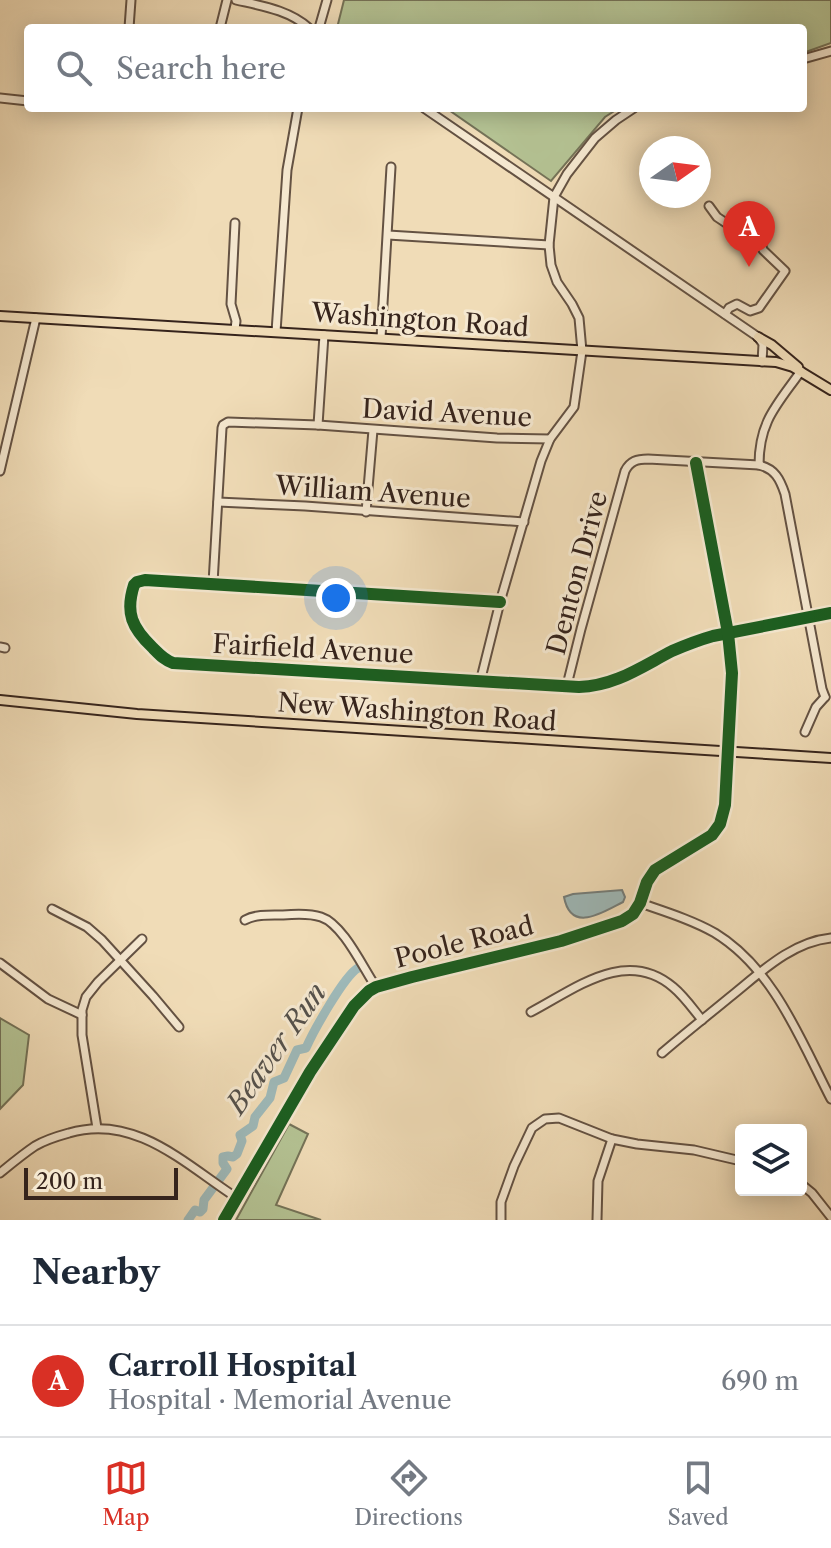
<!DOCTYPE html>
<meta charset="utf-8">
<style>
body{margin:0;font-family:"Libre Caslon Text",serif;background:#f2f2f3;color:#1f2937}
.controls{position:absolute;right:24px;bottom:24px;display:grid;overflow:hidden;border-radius:8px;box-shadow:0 4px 20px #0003}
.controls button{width:72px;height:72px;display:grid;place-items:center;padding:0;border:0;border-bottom:2px solid #e0e1e3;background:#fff;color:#1f2937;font:40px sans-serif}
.compass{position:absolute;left:639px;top:136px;width:72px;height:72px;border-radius:50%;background:#fff;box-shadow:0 4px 20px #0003;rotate:76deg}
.scale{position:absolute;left:24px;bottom:20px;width:154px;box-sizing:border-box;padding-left:8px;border:4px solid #36241c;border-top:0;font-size:22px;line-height:28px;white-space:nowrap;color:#36241c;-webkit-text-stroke:6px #f5e8d0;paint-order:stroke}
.you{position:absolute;left:336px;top:598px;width:28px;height:28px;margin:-20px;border:6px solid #fff;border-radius:50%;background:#1a73e8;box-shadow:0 0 0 12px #1a73e833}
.badge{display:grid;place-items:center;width:52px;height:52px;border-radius:50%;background:#d93025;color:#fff;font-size:26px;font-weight:700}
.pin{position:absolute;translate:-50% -66px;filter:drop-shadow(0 2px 4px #0008)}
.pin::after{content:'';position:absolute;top:42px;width:28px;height:24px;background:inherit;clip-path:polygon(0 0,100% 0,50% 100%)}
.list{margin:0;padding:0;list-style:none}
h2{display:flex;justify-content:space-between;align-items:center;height:104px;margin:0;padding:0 32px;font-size:34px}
h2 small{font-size:26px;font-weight:400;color:#747a83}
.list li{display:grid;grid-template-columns:52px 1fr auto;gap:24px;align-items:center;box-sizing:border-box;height:112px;padding:0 32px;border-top:2px solid #e0e1e3}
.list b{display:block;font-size:30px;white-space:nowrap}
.list p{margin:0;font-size:26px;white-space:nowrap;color:#747a83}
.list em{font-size:26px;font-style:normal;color:#747a83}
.icon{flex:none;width:44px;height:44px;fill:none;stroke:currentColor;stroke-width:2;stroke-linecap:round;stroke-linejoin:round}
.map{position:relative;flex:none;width:831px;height:1220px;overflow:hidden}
.search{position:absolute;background:#fff;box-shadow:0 4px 20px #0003;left:24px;right:24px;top:24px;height:88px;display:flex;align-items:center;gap:20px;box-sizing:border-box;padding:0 28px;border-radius:8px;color:#747a83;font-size:30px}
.sheet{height:216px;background:#fff}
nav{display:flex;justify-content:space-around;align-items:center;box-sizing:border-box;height:112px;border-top:2px solid #e0e1e3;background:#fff;font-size:22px;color:#747a83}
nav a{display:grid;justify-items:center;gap:4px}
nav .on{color:#d93025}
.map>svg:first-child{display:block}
</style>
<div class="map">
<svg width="831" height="1220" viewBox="0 0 831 1220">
<rect width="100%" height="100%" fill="#f0dcb7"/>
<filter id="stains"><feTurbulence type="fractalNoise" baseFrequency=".0025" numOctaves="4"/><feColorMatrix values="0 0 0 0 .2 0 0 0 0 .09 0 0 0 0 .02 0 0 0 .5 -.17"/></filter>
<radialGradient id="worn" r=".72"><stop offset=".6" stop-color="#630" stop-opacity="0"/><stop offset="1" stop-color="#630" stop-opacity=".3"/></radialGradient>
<g fill="#b4c293" stroke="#757358" stroke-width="2">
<polygon points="344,0 831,0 831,43 803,53 803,28 337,28"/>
<polygon points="446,108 619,108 605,117 551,181"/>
<polygon points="0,1018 29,1035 23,1085 0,1109"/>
<polygon points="289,1124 308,1134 276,1205 321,1220 236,1220"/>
</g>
<path fill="#9eb9b9" stroke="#747d7a" stroke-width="2" d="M 622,890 L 625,897 L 623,902 C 603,912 571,934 564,897 L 573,894 Z"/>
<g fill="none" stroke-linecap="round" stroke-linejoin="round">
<path stroke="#9eb9b9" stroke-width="9" d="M 188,1220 L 195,1210 L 200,1212 L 203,1209 L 204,1200 L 227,1169 L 223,1163 L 223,1157 L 228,1156 L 233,1157 L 237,1154 L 242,1141 L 240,1135 L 253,1126 L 255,1117 L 270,1098 L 274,1082 L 284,1078 L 297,1050 L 306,1048 C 313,1032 344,976 358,968"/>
<defs>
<g id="minor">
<path d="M 236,0 C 262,6 289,10 309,28"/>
<polyline points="129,28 131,0"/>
<polyline points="220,28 227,0"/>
<polyline points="319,28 327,0"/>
<polyline points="803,59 831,51"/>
<polyline points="0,98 28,101"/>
<polyline points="424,108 758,337 763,344 762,362"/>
<polyline points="709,206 717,217 747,237 760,238 763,250 785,271 759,308 750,311 737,304 729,308 725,314"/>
<polyline points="388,235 549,245"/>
<polyline points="235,329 236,321 231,304 235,223"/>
<polyline points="276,332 287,170 298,108"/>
<polyline points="381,338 391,167"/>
<polyline points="318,425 324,335"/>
<path d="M 759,465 C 759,421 777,405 801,371"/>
<polyline points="0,471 36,318"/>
<polyline points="218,502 305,506 524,522"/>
<polyline points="366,512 373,430"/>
<polyline points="213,583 222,428 223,425 228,422 318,425 497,438 550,439"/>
<path d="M 500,602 L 145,580 L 137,582 L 134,585 C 125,613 132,628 153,648 C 159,654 164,660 173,663 L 579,687 C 615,686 641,667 672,651 C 686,645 699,640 713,636 L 831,613"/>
<polyline points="0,647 5,648"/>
<polyline points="480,682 500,602 541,461 550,439 574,407 582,351 579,318 572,304 557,282 551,265 549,245 554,197 567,174 595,138 616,120 634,108"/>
<path d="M 567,685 L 581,629 L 625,471 C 630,461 637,459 648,459 L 759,465 C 775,469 780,479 785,494 L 822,689 L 825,697"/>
<polyline points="805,732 816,707 825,697"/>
<path d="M 640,903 C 666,912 692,920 715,933 C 774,969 801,1041 831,1099"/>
<polyline points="52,909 87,927 102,940 153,996 179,1027"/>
<path d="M 245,920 C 256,914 270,915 283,915 C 295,914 309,913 321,917 C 343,924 363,968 376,987"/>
<polyline points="0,963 48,999 82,1015"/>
<path d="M 531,1012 C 575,989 626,947 673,987 C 684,996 693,1009 702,1020"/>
<path d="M 662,1053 C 684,1034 707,1016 730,997 C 760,973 791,942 831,938"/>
<polyline points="97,1128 82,1035 82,1010 86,997 98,982 142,939"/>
<path d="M 0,1173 C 11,1164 23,1154 35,1146 C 45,1140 58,1136 69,1133 C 135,1113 186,1165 237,1198"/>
<polyline points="801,1184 812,1193 831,1217"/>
<polyline points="224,1220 310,1072 354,1006 369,991 376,987 412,977 561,941 622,921 633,914 640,903 647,882 655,870 712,835 720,824 725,805 732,673 728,633 696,463"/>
<polyline points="501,1220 501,1202 514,1166 532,1128 545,1119 559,1118 612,1139 637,1144 694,1150 741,1161"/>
<polyline points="597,1220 598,1181 612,1139"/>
</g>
<g id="major">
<polyline points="0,316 776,362 793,367 831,390"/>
<polyline points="758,337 772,345 798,367"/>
<polyline points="0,700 137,714 831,758"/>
</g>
</defs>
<use href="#minor" stroke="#645243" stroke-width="11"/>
<use href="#major" stroke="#36241c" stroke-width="12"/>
<use href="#minor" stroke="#f5e8d0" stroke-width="7"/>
<use href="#major" stroke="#f0dcb7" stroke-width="8"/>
<defs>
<g id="cycleway">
<path d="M 500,602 L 145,580 L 137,582 L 134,585 C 125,613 132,628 153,648 C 159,654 164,660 173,663 L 579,687 C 615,686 641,667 672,651 C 686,645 699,640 713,636 L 831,613"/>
<polyline points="224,1220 310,1072 354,1006 369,991 376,987 412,977 561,941 622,921 633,914 640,903 647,882 655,870 712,835 720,824 725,805 732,673 728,633 696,463"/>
</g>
</defs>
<use href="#cycleway" stroke="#f5e8d0" stroke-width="17"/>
<use href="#cycleway" stroke="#1b5e20" stroke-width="12"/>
</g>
<g text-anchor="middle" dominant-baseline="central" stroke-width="6" stroke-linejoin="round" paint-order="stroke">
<g font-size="26" fill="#36241c" stroke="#f5e8d0">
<text transform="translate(420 320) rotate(4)">Washington Road</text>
<text transform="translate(447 413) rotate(3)">David Avenue</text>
<text transform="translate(373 492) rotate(4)">William Avenue</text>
<text transform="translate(577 573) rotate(-75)">Denton Drive</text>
<text transform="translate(313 649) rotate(3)">Fairfield Avenue</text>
<text transform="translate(417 712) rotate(4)">New Washington Road</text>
<text transform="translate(464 942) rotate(-14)">Poole Road</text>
</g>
<g font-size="28" font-style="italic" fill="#55514b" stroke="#f5e8d0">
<text transform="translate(276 1048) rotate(-55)">Beaver Run</text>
</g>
</g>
<rect width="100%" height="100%" filter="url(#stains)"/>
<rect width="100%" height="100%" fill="url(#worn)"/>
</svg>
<div class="controls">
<button><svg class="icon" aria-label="layers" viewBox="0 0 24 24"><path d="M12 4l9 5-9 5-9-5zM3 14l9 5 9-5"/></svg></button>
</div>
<svg class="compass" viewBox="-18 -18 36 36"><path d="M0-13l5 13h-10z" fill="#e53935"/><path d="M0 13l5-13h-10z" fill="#747a83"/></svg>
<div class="scale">200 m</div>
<div class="you"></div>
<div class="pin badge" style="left:749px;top:267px">A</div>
<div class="search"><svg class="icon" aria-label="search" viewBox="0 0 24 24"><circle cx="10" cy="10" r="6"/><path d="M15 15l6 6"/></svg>Search here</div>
</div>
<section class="sheet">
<h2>Nearby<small></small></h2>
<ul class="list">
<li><span class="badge">A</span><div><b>Carroll Hospital</b><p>Hospital · Memorial Avenue</p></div><em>690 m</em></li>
</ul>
</section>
<nav>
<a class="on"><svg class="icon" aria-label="map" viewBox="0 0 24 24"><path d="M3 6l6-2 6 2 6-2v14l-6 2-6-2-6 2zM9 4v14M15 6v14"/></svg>Map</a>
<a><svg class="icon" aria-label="directions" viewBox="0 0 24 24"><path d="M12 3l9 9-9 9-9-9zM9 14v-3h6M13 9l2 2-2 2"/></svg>Directions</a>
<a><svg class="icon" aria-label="saved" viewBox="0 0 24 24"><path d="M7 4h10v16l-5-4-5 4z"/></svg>Saved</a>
</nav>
